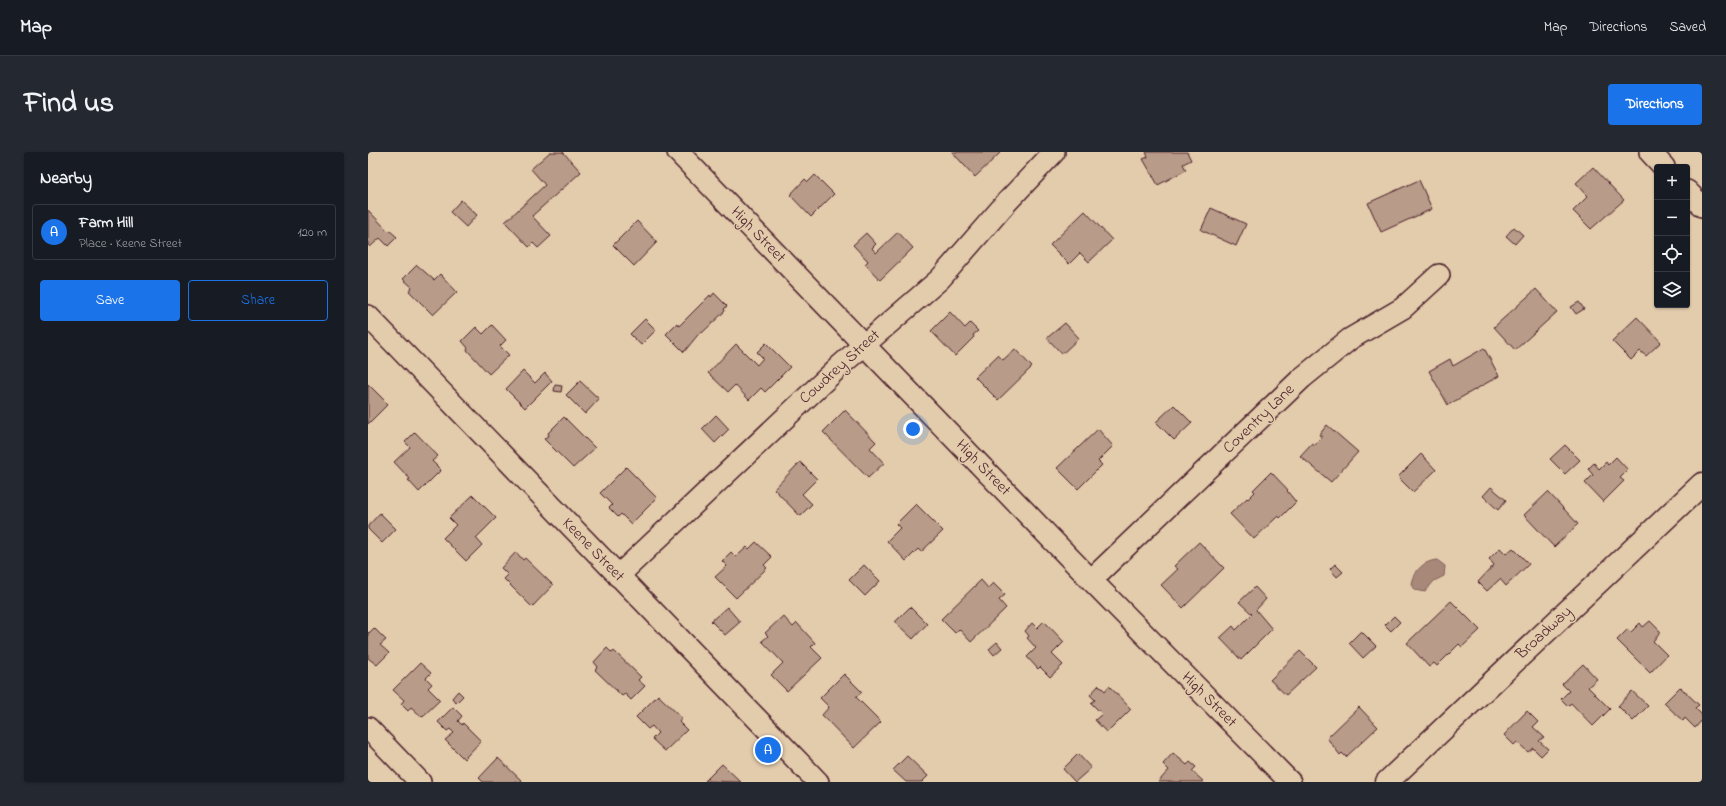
<!DOCTYPE html>
<meta charset="utf-8">
<style>
body{margin:0;font-family:"Indie Flower",sans-serif;background:#242831;color:#f1f3f6}
.controls{position:absolute;right:12px;top:12px;display:grid;overflow:hidden;border-radius:4px;box-shadow:0 1px 3px #0004}
.controls button{width:36px;height:36px;display:grid;place-items:center;padding:0;border:0;border-bottom:1px solid #363941;background:#171b24;color:#f1f3f6;font:20px sans-serif}
.you{position:absolute;left:545px;top:277px;width:14px;height:14px;margin:-10px;border:3px solid #fff;border-radius:50%;background:#1a73e8;box-shadow:0 0 0 6px #1a73e833}
.badge{display:grid;place-items:center;width:26px;height:26px;border-radius:50%;background:#1a73e8;color:#fff;font-size:13px;font-weight:700}
.pin{position:absolute;translate:-50% -50%;border:2px solid #fff;box-shadow:0 1px 4px #0006}
.list{margin:0;padding:0;list-style:none}
h2{display:flex;justify-content:space-between;align-items:center;height:52px;margin:0;padding:0 16px;font-size:17px}
h2 small{font-size:13px;font-weight:400;color:#9ea1a6}
.list li{display:grid;grid-template-columns:26px 1fr auto;gap:12px;align-items:center;box-sizing:border-box;height:56px;margin:0 8px 8px;padding:0 8px;border:1px solid #363941;border-radius:4px}
.list b{display:block;font-size:15px;white-space:nowrap}
.list p{margin:0;font-size:13px;white-space:nowrap;color:#9ea1a6}
.list em{font-size:13px;font-style:normal;color:#9ea1a6}
.actions{display:flex;gap:8px;padding:12px 16px}
.actions a{flex:1;padding:9px 0;border:1px solid #1a73e8;border-radius:4px;text-align:center;font-size:14px;color:#1a73e8}
.actions .main{background:#1a73e8;color:#fff}
.icon{flex:none;width:22px;height:22px;fill:none;stroke:currentColor;stroke-width:2;stroke-linecap:round;stroke-linejoin:round}
.map{position:relative;flex:none;width:1334px;height:630px;overflow:hidden;border-radius:4px}
header{display:flex;align-items:center;gap:24px;box-sizing:border-box;height:56px;padding:0 20px;background:#171b24;border-bottom:1px solid #363941}
header strong{font-size:19px}
nav{display:flex;gap:22px;margin-inline-start:auto;font-size:14px}
.intro{display:flex;align-items:center;justify-content:space-between;box-sizing:border-box;height:96px;padding:0 24px}
h1{margin:0;font-size:28px}
.button{padding:10px 18px;border-radius:4px;background:#1a73e8;color:#fff;font-size:14px;font-weight:700}
main{display:flex;gap:24px;padding:0 24px}
aside{flex:1;background:#171b24;border-radius:4px;box-shadow:0 1px 3px #0004}
.map>svg:first-child{display:block}
</style>
<header>
<strong>Map</strong>
<nav><a>Map</a><a>Directions</a><a>Saved</a></nav>
</header>
<div class="intro"><h1>Find us</h1><a class="button">Directions</a></div>
<main>
<aside>
<h2>Nearby<small></small></h2>
<ul class="list">
<li><span class="badge">A</span><div><b>Farm Hill</b><p>Place · Keene Street</p></div><em>120 m</em></li>
</ul>
<div class="actions"><a class="main">Save</a><a>Share</a></div>
</aside>
<div class="map">
<svg width="1334" height="630" viewBox="0 0 1334 630">
<rect width="100%" height="100%" fill="#e3ccac"/>
<filter id="ink" filterUnits="userSpaceOnUse"><feTurbulence type="fractalNoise" baseFrequency=".025" numOctaves="2"/><feDisplacementMap in="SourceGraphic" scale="8" xChannelSelector="R" yChannelSelector="G"/><feConvolveMatrix kernelMatrix="1 2 1 2 8 2 1 2 1" color-interpolation-filters="sRGB"/></filter>
<g filter="url(#ink)">
<path fill="#a78879" stroke="#825e5a" d="M 1069,408 L 1077,414 L 1076,424 L 1066,429 L 1057,440 L 1047,438 L 1044,432 C 1046,418 1056,409 1069,408 Z"/>
<g fill="#b89b88" stroke="#4a1f2b">
<polygon points="182,0 195,0 213,20 164,64 183,84 170,96 165,91 161,95 137,70 177,33 163,17"/>
<polygon points="584,0 633,0 607,25"/>
<polygon points="778,0 819,0 823,8 815,12 818,18 790,33 775,7 780,5"/>
<polygon points="1225,15 1256,48 1223,77 1205,59 1220,44 1208,31"/>
<polygon points="447,23 466,42 443,65 422,43 437,27 440,30"/>
<polygon points="1051,28 1064,57 1013,80 1000,51"/>
<polygon points="93,48 109,63 98,75 82,60"/>
<polygon points="843,56 878,72 868,94 833,78"/>
<polygon points="0,58 20,79 21,78 29,85 20,94 12,86 2,95 0,93"/>
<polygon points="717,59 744,88 721,110 712,101 701,112 682,93"/>
<polygon points="269,69 289,90 266,114 245,93"/>
<polygon points="1146,75 1155,83 1147,92 1138,84"/>
<polygon points="530,80 545,96 512,128 497,112 500,109 485,93 498,81 508,92 504,96 508,101"/>
<polygon points="49,113 66,128 72,122 89,140 65,163 41,139 44,135 35,127"/>
<polygon points="1168,137 1189,160 1147,198 1126,175"/>
<polygon points="346,141 359,154 356,157 357,159 334,181 333,179 316,200 298,182 309,171 311,174 342,143 343,145"/>
<polygon points="1211,150 1216,157 1208,162 1203,155"/>
<polygon points="582,160 597,176 602,171 610,179 605,183 606,185 587,204 563,179"/>
<polygon points="1269,165 1293,190 1278,204 1272,199 1263,208 1244,189"/>
<polygon points="277,167 288,178 273,193 262,182"/>
<polygon points="697,171 711,186 694,202 679,186"/>
<polygon points="124,173 138,188 132,194 141,203 121,222 99,198 100,196 94,189 108,175 115,182"/>
<polygon points="398,191 422,215 397,240 393,236 381,248 367,233 360,240 340,221 368,192 389,213 395,206 389,200"/>
<polygon points="1116,196 1131,224 1080,253 1061,219 1082,207 1085,214"/>
<polygon points="647,197 664,215 630,248 607,225 630,203 635,208"/>
<polygon points="155,219 167,231 177,221 184,229 157,256 138,237"/>
<polygon points="212,229 231,247 217,262 198,243"/>
<polygon points="0,232 20,252 0,272"/>
<polygon points="187,233 194,234 193,240 186,239"/>
<polygon points="806,253 824,271 806,288 788,270"/>
<polygon points="477,258 508,290 502,296 516,311 500,326 455,280"/>
<polygon points="348,263 361,277 347,291 334,277"/>
<polygon points="196,265 227,296 205,316 176,287 181,283 180,281"/>
<polygon points="959,273 990,300 963,330 932,304 944,291 947,293 954,285 951,283"/>
<polygon points="730,277 745,294 730,309 734,313 710,337 689,316"/>
<polygon points="47,280 70,304 64,309 73,318 51,340 40,328 42,327 26,310 42,295 37,290"/>
<polygon points="1197,293 1212,308 1197,322 1182,307"/>
<polygon points="1053,302 1068,318 1045,340 1030,325"/>
<polygon points="1248,305 1260,318 1252,326 1256,329 1235,350 1217,331 1225,323 1220,317 1226,311 1231,317 1238,310 1240,313"/>
<polygon points="432,310 449,327 434,342 444,352 432,364 406,337"/>
<polygon points="258,315 289,346 263,372 253,362 250,365 241,356 244,353 232,341"/>
<polygon points="903,320 920,338 919,339 928,350 912,366 910,364 886,387 862,362 879,346 880,347 887,340 885,338"/>
<polygon points="1123,335 1138,348 1130,358 1115,344"/>
<polygon points="1180,340 1210,372 1186,395 1156,363"/>
<polygon points="105,343 128,366 108,386 114,393 98,409 75,386 88,373 81,366"/>
<polygon points="548,352 575,379 553,400 550,397 538,409 519,389 532,376 528,372"/>
<polygon points="12,361 28,377 14,391 0,377 0,374"/>
<polygon points="388,390 404,405 396,413 399,416 368,446 347,425 359,414 354,409 363,400 368,405 379,395 381,397"/>
<polygon points="831,390 856,416 815,456 793,433 810,417 806,414"/>
<polygon points="1132,396 1138,402 1145,396 1161,412 1138,434 1132,427 1119,439 1110,430 1126,413 1121,407"/>
<polygon points="148,400 155,408 157,406 185,433 164,455 136,427 140,423 133,416"/>
<polygon points="967,412 975,420 969,425 962,417"/>
<polygon points="496,413 512,429 497,444 481,428"/>
<polygon points="613,428 620,436 625,431 637,443 631,448 638,456 603,490 591,477 587,481 573,467"/>
<polygon points="887,435 898,447 888,458 904,477 873,508 852,486 865,474 868,478 884,462 871,450"/>
<polygon points="1083,449 1112,478 1094,495 1091,492 1069,514 1066,511 1061,515 1039,491"/>
<polygon points="359,455 372,470 357,483 343,469"/>
<polygon points="542,455 559,472 545,487 527,470"/>
<polygon points="415,464 425,475 429,471 447,491 443,495 454,506 419,539 403,523 415,511 394,489 400,484 397,481"/>
<polygon points="1026,464 1032,470 1023,479 1017,473"/>
<polygon points="676,469 696,490 684,502 695,513 682,525 672,515 670,517 659,505 668,496 659,486 661,484 657,479 664,471 669,476"/>
<polygon points="1282,469 1293,480 1285,489 1299,503 1282,521 1249,488 1260,477 1263,480 1272,471 1275,475"/>
<polygon points="6,476 18,488 12,493 21,501 9,513 0,506 0,480 1,481"/>
<polygon points="993,479 1008,494 995,506 981,491"/>
<polygon points="629,490 634,496 626,503 621,497"/>
<polygon points="239,496 244,501 246,499 273,525 270,528 277,534 263,548 257,542 254,544 227,518 230,515 226,510"/>
<polygon points="932,499 948,515 918,543 902,528"/>
<polygon points="52,511 63,521 58,526 64,532 60,536 72,548 54,565 43,555 40,559 33,552 36,548 25,538"/>
<polygon points="1215,512 1229,527 1220,535 1242,557 1225,574 1203,551 1200,554 1193,547 1201,539 1194,532"/>
<polygon points="476,522 494,540 488,545 513,570 486,596 454,563 461,555 452,546"/>
<polygon points="731,533 737,539 741,534 763,557 739,581 727,568 734,562 723,551 727,548 722,543"/>
<polygon points="1312,535 1331,553 1327,556 1334,563 1334,568 1327,576 1317,566 1315,569 1296,551"/>
<polygon points="90,539 95,544 88,551 84,546"/>
<polygon points="1264,539 1280,554 1265,569 1250,554"/>
<polygon points="290,543 314,566 311,570 319,578 297,599 284,587 290,581 284,574 280,577 268,565"/>
<polygon points="85,555 94,564 90,569 94,573 95,571 113,589 96,607 77,588 86,581 82,577 79,579 70,570"/>
<polygon points="991,555 1010,575 978,605 974,601 972,603 959,586"/>
<polygon points="1159,559 1170,570 1165,575 1176,585 1171,589 1180,597 1173,604 1165,596 1160,600 1149,590 1146,593 1136,583"/>
<polygon points="805,601 819,613 822,610 828,615 824,619 836,630 790,630 801,618 795,612"/>
<polygon points="710,602 723,616 707,630 695,617"/>
<polygon points="539,604 560,624 554,630 538,630 525,618"/>
<polygon points="130,606 155,630 115,630 111,626"/>
<polygon points="354,612 373,630 337,629"/>
</g>
<g fill="none" stroke-linecap="round" stroke-linejoin="round">
<defs>
<g id="minor">
<polyline points="310,0 723,428 922,630"/>
<polyline points="1282,0 1296,15"/>
<polyline points="1319,39 1334,54"/>
<polyline points="0,164 450,630"/>
<polyline points="250,424 474,212 572,127 638,51 686,0"/>
<polyline points="723,428 934,226 982,187 1035,156 1071,123"/>
<polyline points="0,576 52,630"/>
</g>
<polyline id="major" points="1019,630 1334,332"/>
</defs>
<use href="#minor" stroke="#4a1f2b" stroke-width="24"/>
<use href="#major" stroke="#4a1f2b" stroke-width="25"/>
<use href="#minor" stroke="#e3ccac" stroke-width="21"/>
<use href="#major" stroke="#e3ccac" stroke-width="22"/>
</g>
</g>
<g text-anchor="middle" dominant-baseline="central" stroke-width="3" stroke-linejoin="round" paint-order="stroke">
<g font-size="16" fill="#4a1f2b" stroke="#e3ccac">
<text transform="translate(390 83) rotate(46)">High Street</text>
<text transform="translate(472 215) rotate(-42)">Cowdrey Street</text>
<text transform="translate(891 267) rotate(-44)">Coventry Lane</text>
<text transform="translate(615 316) rotate(46)">High Street</text>
<text transform="translate(225 398) rotate(46)">Keene Street</text>
<text transform="translate(1176 481) rotate(-43)">Broadway</text>
<text transform="translate(841 548) rotate(45)">High Street</text>
</g>
</g>
</svg>
<div class="controls">
<button>+</button>
<button>−</button>
<button><svg class="icon" aria-label="locate" viewBox="0 0 24 24"><circle cx="12" cy="12" r="6"/><path d="M12 2v4M12 18v4M2 12h4M18 12h4"/></svg></button>
<button><svg class="icon" aria-label="layers" viewBox="0 0 24 24"><path d="M12 4l9 5-9 5-9-5zM3 14l9 5 9-5"/></svg></button>
</div>
<div class="you"></div>
<div class="pin badge" style="left:400px;top:598px">A</div>
</div>
</main>
